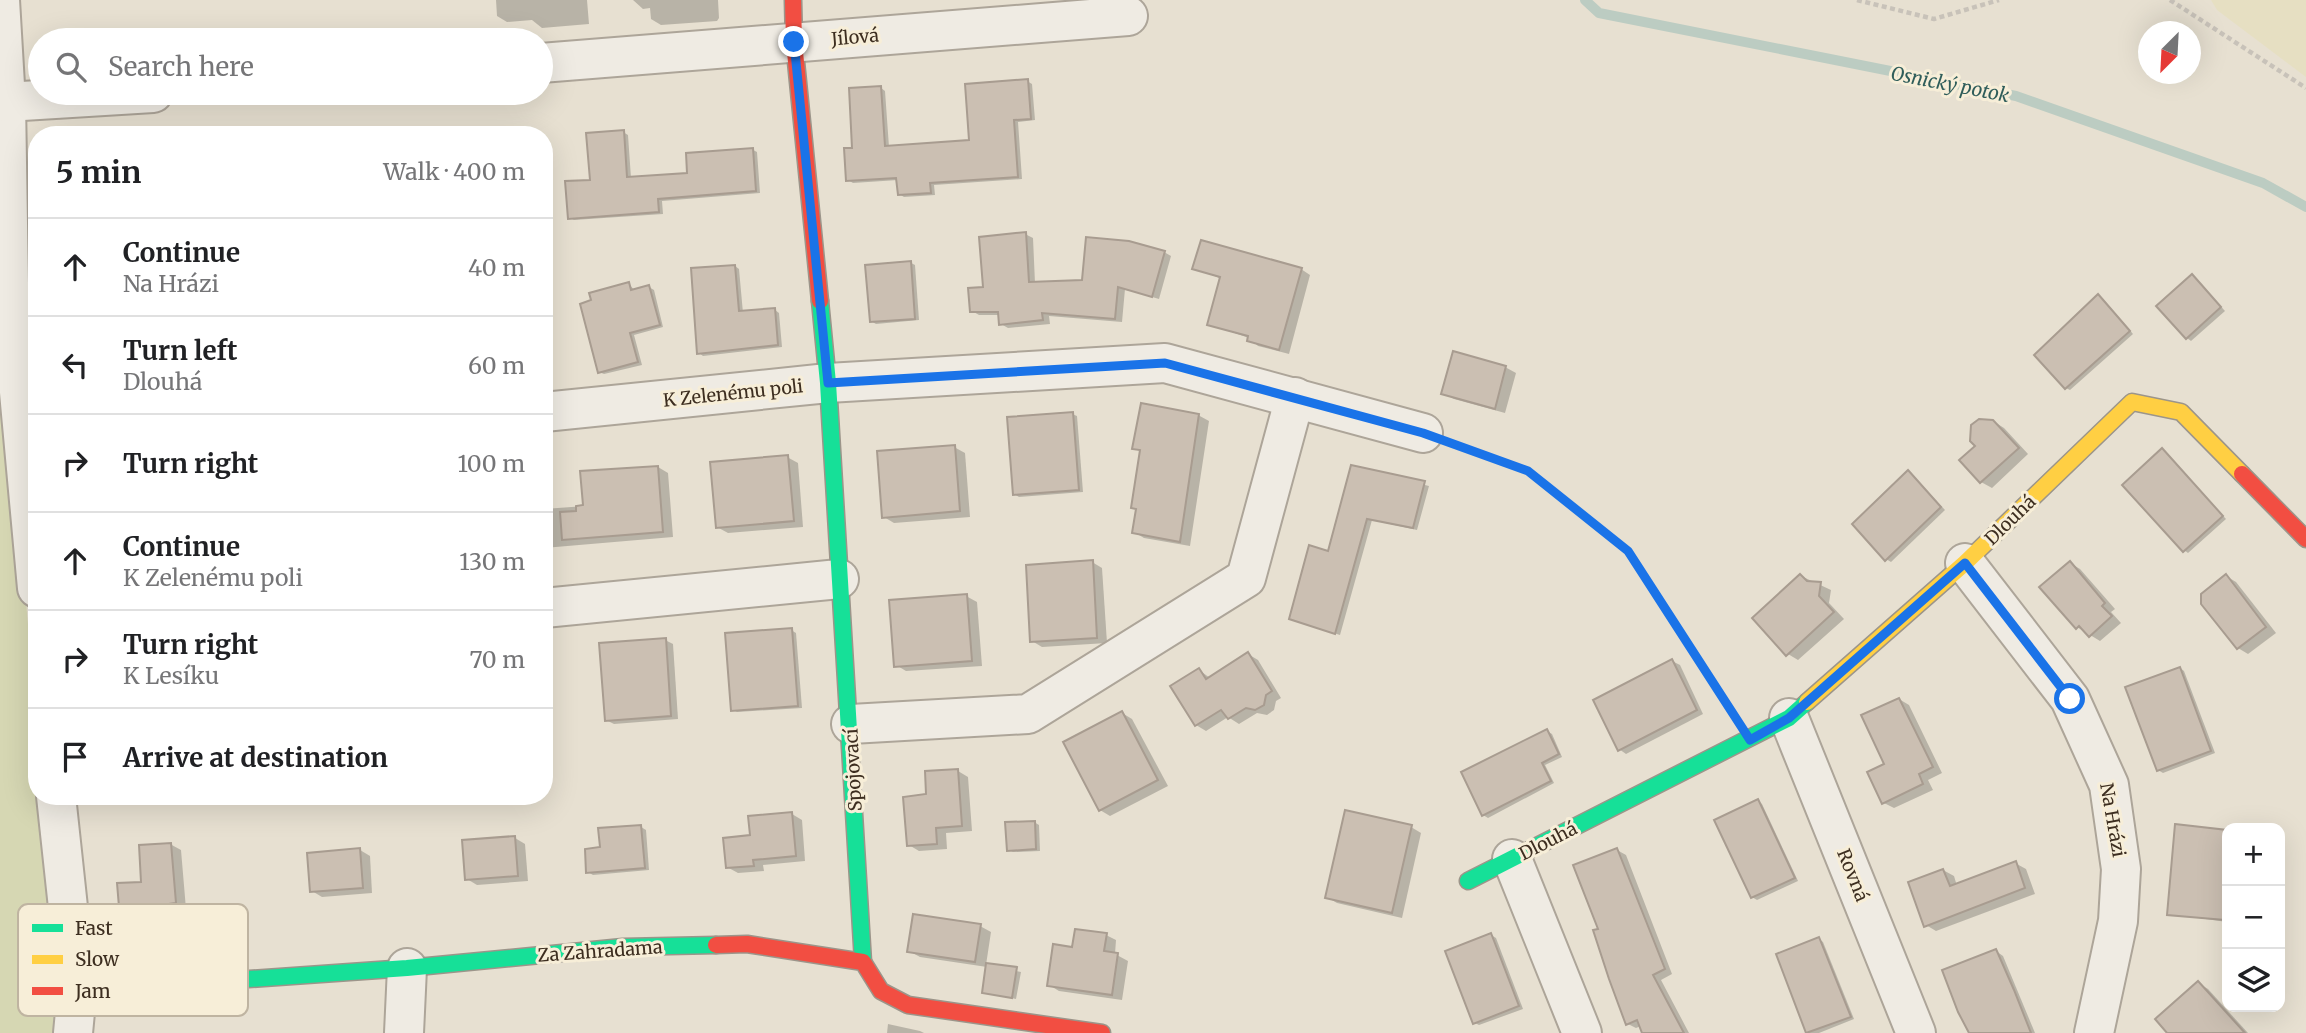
<!DOCTYPE html>
<meta charset="utf-8">
<style>
body{margin:0;font-family:Merriweather,serif;background:#f2f2f2;color:#202124}
.controls{position:absolute;right:21px;bottom:21px;display:grid;overflow:hidden;border-radius:14px;box-shadow:0 7px 28px #0002}
.controls button{width:63px;height:63px;display:grid;place-items:center;padding:0;border:0;border-bottom:2px solid #e0e0e0;background:#fff;color:#202124;font:35px sans-serif}
.compass{position:absolute;left:2138px;top:21px;width:63px;height:63px;border-radius:50%;background:#fff;box-shadow:0 7px 28px #0002;rotate:204deg}
.stop{position:absolute;width:21px;height:21px;margin:-16px;border:5px solid #1a73e8;border-radius:50%;background:#fff}
.stop.end{background:#1a73e8;border-color:#fff;box-shadow:0 2px 7px #0008}
.list{margin:0;padding:0;list-style:none}
h2{display:flex;justify-content:space-between;align-items:center;height:91px;margin:0;padding:0 28px;font-size:30px}
h2 small{font-size:23px;font-weight:400;color:#757577}
.list li{display:grid;grid-template-columns:46px 1fr auto;gap:21px;align-items:center;box-sizing:border-box;height:98px;padding:0 28px;border-top:2px solid #e0e0e0}
.list b{display:block;font-size:26px;white-space:nowrap}
.list p{margin:0;font-size:23px;white-space:nowrap;color:#757577}
.list em{font-size:23px;font-style:normal;color:#757577}
.icon{flex:none;width:38px;height:38px;fill:none;stroke:currentColor;stroke-width:2;stroke-linecap:round;stroke-linejoin:round}
.map{position:relative;flex:none;width:2306px;height:1033px;overflow:hidden}
.search{position:absolute;background:#fff;box-shadow:0 7px 28px #0002;left:28px;top:28px;width:525px;height:77px;display:flex;align-items:center;gap:18px;box-sizing:border-box;padding:0 24px;border-radius:38px;color:#757577;font-size:26px}
.panel{position:absolute;background:#fff;box-shadow:0 7px 28px #0002;left:28px;top:126px;width:525px;height:679px;border-radius:28px}
.map>svg:first-child{display:block}
</style>
<div class="map">
<svg width="2306" height="1033" viewBox="0 0 2306 1033">
<rect width="100%" height="100%" fill="#e7e0d1"/>
<polygon fill="#e6dfc2" points="2211,0 2306,0 2306,77 2217,10"/>
<polygon fill="#d6d7b3" points="0,320 37,722 37,796 43,796 61,992 58,1033 0,1033"/>
<g fill="#0003">
<polygon points="496,0 587,0 589,24 542,28 532,20 507,22 497,16"/>
<polygon points="633,0 718,0 719,18 717,21 661,25 651,19 650,8 643,9"/>
<polygon points="1027,81 1032,84 1035,120 1018,122 1022,179 934,185 935,195 904,197 899,194 898,180 853,183 848,180 854,149 881,88 885,91 889,147 971,141"/>
<polygon points="623,132 628,135 631,178 689,175 753,150 757,152 760,193 662,201 663,214 574,220 570,218"/>
<polygon points="1025,234 1033,238 1035,283 1084,281 1164,252 1171,256 1159,299 1125,289 1122,322 1049,316 1050,324 1008,328 1001,324 1000,315 979,315 972,311 984,288"/>
<polygon points="911,263 915,265 919,320 876,324 871,321"/>
<polygon points="735,266 739,269 743,313 775,310 779,313 782,347 703,356 699,353"/>
<polygon points="1194,268 1301,269 1310,275 1289,354 1258,346 1249,338 1209,324 1222,279"/>
<polygon points="2196,279 2225,311 2191,341 2187,338"/>
<polygon points="629,284 635,291 649,287 654,290 663,327 634,335 642,365 604,374 599,372"/>
<polygon points="2103,299 2133,334 2070,390 2066,388"/>
<polygon points="1505,367 1516,373 1505,413 1454,399 1443,393"/>
<polygon points="1072,414 1077,416 1083,492 1019,497 1014,494"/>
<polygon points="1198,415 1209,421 1190,546 1144,538 1134,532 1142,452 1134,448"/>
<polygon points="1993,421 2004,428 2028,454 1992,488 1981,482 1962,460 1978,446"/>
<polygon points="954,447 965,453 970,517 894,523 884,517"/>
<polygon points="2163,451 2226,519 2188,553 2184,550"/>
<polygon points="787,457 798,463 803,527 728,533 717,527"/>
<polygon points="658,467 668,473 673,537 544,548 544,509 585,506"/>
<polygon points="1352,467 1429,486 1417,530 1372,520 1340,635 1295,621 1329,554"/>
<polygon points="1909,472 1945,510 1891,562 1886,559"/>
<polygon points="1092,562 1102,568 1107,643 1042,647 1032,641"/>
<polygon points="2070,563 2080,569 2115,609 2111,612 2121,623 2100,641 2077,627"/>
<polygon points="1801,576 1831,590 1829,603 1844,619 1798,660 1788,654"/>
<polygon points="2226,576 2236,582 2276,633 2248,654 2238,648"/>
<polygon points="966,596 977,602 982,666 906,671 896,665"/>
<polygon points="791,630 796,633 802,708 737,712 733,710"/>
<polygon points="665,640 673,644 678,719 614,724 606,720"/>
<polygon points="544,653 552,730 544,730"/>
<polygon points="1248,654 1258,660 1281,698 1276,701 1274,710 1267,715 1257,713 1239,724 1228,717 1206,731 1196,725 1199,670 1210,678"/>
<polygon points="1672,661 1680,665 1703,714 1626,754 1619,749"/>
<polygon points="2180,668 2184,671 2215,753 2163,773 2158,770"/>
<polygon points="1899,699 1909,705 1942,773 1928,780 1933,790 1894,808 1884,803 1887,765"/>
<polygon points="1122,713 1132,719 1168,786 1110,816 1100,810"/>
<polygon points="1547,731 1552,734 1562,757 1545,765 1554,783 1488,818 1483,815"/>
<polygon points="958,771 968,777 972,831 946,833 947,849 919,851 909,845 928,796"/>
<polygon points="1758,801 1762,804 1798,881 1757,900 1752,897"/>
<polygon points="792,814 802,820 805,861 763,865 764,871 738,873 727,867 752,837"/>
<polygon points="1034,822 1039,825 1040,851 1013,852 1009,850"/>
<polygon points="2176,826 2227,832 2227,922 2169,914"/>
<polygon points="641,827 646,830 649,870 593,875 588,872 601,849"/>
<polygon points="1411,827 1421,833 1402,918 1337,903 1327,897"/>
<polygon points="515,838 525,844 528,881 477,885 467,879"/>
<polygon points="170,844 181,850 186,909 170,910 173,945 134,948 123,942 143,884"/>
<polygon points="360,850 370,856 372,893 322,897 312,891"/>
<polygon points="1617,850 1626,855 1672,974 1661,980 1689,1033 1644,1033 1641,1026 1636,1028 1628,1024 1600,930"/>
<polygon points="2015,863 2026,869 2035,894 1936,931 1926,925 1943,870 1954,876 1957,886"/>
<polygon points="980,926 991,932 986,965 1021,972 1016,999 984,992 987,967 920,957 909,951"/>
<polygon points="1106,935 1116,940 1115,954 1128,961 1122,1000 1059,991 1049,985 1074,949"/>
<polygon points="1491,935 1496,938 1523,1009 1479,1025 1475,1023"/>
<polygon points="1819,939 1823,942 1854,1019 1819,1033 1808,1033 1778,955"/>
<polygon points="1996,951 2003,956 2035,1033 1970,1033"/>
<polygon points="2198,983 2208,989 2248,1033 2170,1033"/>
<polygon points="888,1024 920,1031 924,1033 887,1033"/>
</g>
<g fill="none" stroke-linecap="round" stroke-linejoin="round">
<polyline stroke="#bcccc2" stroke-width="10" points="1585,0 1599,13 2016,96 2263,183 2306,207"/>
</g>
<g fill="#cbbfb2" stroke="#a89c90" stroke-width="2">
<polygon points="1028,79 1031,119 1014,120 1018,177 930,183 931,193 898,195 896,178 846,181 844,148 852,148 849,88 881,86 885,146 969,140 965,84"/>
<polygon points="624,130 627,177 687,173 686,153 753,148 756,191 658,199 659,212 568,219 565,181 590,180 586,133"/>
<polygon points="1026,232 1029,282 1082,280 1086,237 1129,241 1165,251 1152,297 1118,287 1115,319 1042,313 1043,320 999,325 998,312 970,312 968,288 983,287 979,237"/>
<polygon points="1201,240 1302,268 1279,350 1247,341 1248,336 1207,325 1220,277 1192,269"/>
<polygon points="911,261 915,319 870,322 865,265"/>
<polygon points="735,265 739,311 775,308 778,345 697,354 691,268"/>
<polygon points="2192,274 2221,307 2186,339 2156,306"/>
<polygon points="629,282 631,290 649,285 660,325 630,333 638,362 598,373 580,304 591,300 589,293"/>
<polygon points="2098,294 2130,331 2065,389 2034,355"/>
<polygon points="1453,351 1506,366 1495,409 1441,394"/>
<polygon points="1141,403 1199,414 1180,542 1132,533 1136,509 1131,508 1140,450 1132,449"/>
<polygon points="1073,412 1079,490 1013,495 1007,417"/>
<polygon points="1979,419 1993,420 2019,448 1980,483 1959,460 1975,446 1970,441 1971,425"/>
<polygon points="955,445 960,511 882,518 877,451"/>
<polygon points="2162,448 2223,516 2183,552 2122,485"/>
<polygon points="788,455 794,521 716,528 710,462"/>
<polygon points="1351,465 1425,481 1413,528 1367,519 1335,634 1289,619 1309,545 1328,551"/>
<polygon points="658,466 663,532 562,540 560,512 576,511 576,506 583,505 580,471"/>
<polygon points="1908,470 1941,507 1885,561 1852,524"/>
<polygon points="1093,560 1097,638 1030,642 1026,565"/>
<polygon points="2070,561 2105,603 2102,606 2112,616 2089,637 2079,626 2076,629 2039,587"/>
<polygon points="1800,574 1807,581 1821,582 1819,596 1834,612 1786,656 1752,618"/>
<polygon points="2226,574 2266,627 2237,649 2201,604 2201,594"/>
<polygon points="967,594 972,661 894,667 889,600"/>
<polygon points="792,628 798,706 731,711 725,633"/>
<polygon points="666,638 671,716 605,721 599,643"/>
<polygon points="1248,652 1272,691 1266,695 1264,705 1255,710 1246,708 1228,719 1221,710 1195,726 1170,686 1199,668 1206,679"/>
<polygon points="1672,659 1697,710 1618,751 1593,700"/>
<polygon points="2180,667 2211,751 2157,771 2125,687"/>
<polygon points="1899,698 1933,767 1919,774 1923,784 1882,804 1867,772 1884,764 1861,715"/>
<polygon points="1122,711 1158,780 1099,811 1063,742"/>
<polygon points="1547,729 1559,754 1542,763 1551,781 1482,816 1461,772"/>
<polygon points="958,769 962,826 936,828 937,844 907,846 903,797 926,794 925,771"/>
<polygon points="1758,799 1795,878 1751,898 1714,820"/>
<polygon points="1345,810 1412,825 1392,913 1325,898"/>
<polygon points="792,812 796,856 753,860 754,866 726,868 723,838 750,835 748,816"/>
<polygon points="1035,821 1036,849 1007,851 1005,822"/>
<polygon points="2175,824 2227,830 2225,920 2167,915"/>
<polygon points="641,825 645,868 586,873 585,849 600,847 598,828"/>
<polygon points="515,836 518,876 465,880 462,840"/>
<polygon points="171,843 176,903 160,905 163,940 122,943 117,883 141,882 139,845"/>
<polygon points="360,848 363,888 310,892 307,853"/>
<polygon points="1617,848 1665,969 1653,975 1684,1033 1642,1033 1637,1020 1626,1025 1609,979 1593,930 1598,929 1573,865"/>
<polygon points="2016,861 2025,888 1924,927 1908,882 1943,869 1950,886"/>
<polygon points="913,914 981,924 975,962 907,952"/>
<polygon points="1075,929 1107,933 1104,951 1118,953 1112,995 1047,986 1053,944 1072,947"/>
<polygon points="1491,933 1519,1006 1473,1024 1445,951"/>
<polygon points="1819,937 1851,1017 1806,1033 1776,954"/>
<polygon points="1996,949 2014,990 2031,1033 1969,1033 1958,1012 1942,970"/>
<polygon points="986,963 1017,967 1012,998 982,993"/>
<polygon points="2198,981 2245,1033 2167,1033 2155,1019"/>
</g>
<g fill="none" stroke-linecap="round" stroke-linejoin="round">
<defs>
<g id="street">
<polyline points="0,0 6,102 9,283 37,588"/>
<polyline points="541,63 1128,16"/>
<polyline points="6,102 153,93"/>
<polyline points="544,412 828,383 1165,363 1423,433"/>
<polyline points="1965,563 2070,699 2109,785 2121,869 2118,921 2094,1033"/>
<polyline points="544,608 839,579"/>
<polyline points="1789,718 1916,1033"/>
<polyline points="851,724 1028,714 1246,578 1295,397"/>
<polyline points="56,796 77,991 73,1033"/>
<polyline points="1512,859 1582,1033"/>
<polyline points="404,1033 407,968"/>
</g>
<g id="fast">
<polyline points="820,301 828,383 863,962"/>
<polyline points="1468,881 1789,718 1807,702"/>
<polyline points="77,991 407,968 623,947 716,945"/>
</g>
<polyline id="slow" points="1807,702 1965,563 2132,402 2181,412 2242,474"/>
<g id="jam">
<polyline points="793,0 794,42 820,301"/>
<polyline points="2242,474 2306,539"/>
<polyline points="716,945 747,944 863,962 881,991 908,1005 1102,1033"/>
</g>
</defs>
<use href="#street" stroke="#ada599" stroke-width="42"/>
<use href="#fast" stroke="#9c958a" stroke-width="19"/>
<use href="#slow" stroke="#9c958a" stroke-width="19"/>
<use href="#jam" stroke="#9c958a" stroke-width="19"/>
<g stroke="#c8c2b9" stroke-width="4.5" stroke-dasharray="5 3.5" stroke-linecap="butt">
<polyline points="1857,0 1934,19 1999,0"/>
<polyline points="2170,0 2306,88"/>
<polyline points="1453,443 1528,471 1628,551 1730,710"/>
</g>
<use href="#street" stroke="#efebe3" stroke-width="38"/>
<use href="#fast" stroke="#16e098" stroke-width="16"/>
<use href="#slow" stroke="#ffcf43" stroke-width="16"/>
<use href="#jam" stroke="#f24e42" stroke-width="16"/>
</g>
<g fill="none" stroke-linecap="round" stroke-linejoin="round">
<polyline stroke="#1a73e8" stroke-width="9" points="794,42 828,383 1165,363 1423,433 1528,471 1628,551 1750,740 1789,718 1965,563 2070,699"/>
</g>
<g text-anchor="middle" dominant-baseline="central" stroke-width="6" stroke-linejoin="round" paint-order="stroke">
<g font-size="18" fill="#3d2e20" stroke="#f7eed8">
<text transform="translate(855 37) rotate(-5)">Jílová</text>
<text transform="translate(733 393) rotate(-6)">K Zelenému poli</text>
<text transform="translate(2010 520) rotate(-44)">Dlouhá</text>
<text transform="translate(853 770) rotate(-93)">Spojovací</text>
<text transform="translate(2113 820) rotate(80)">Na Hrázi</text>
<text transform="translate(1548 841) rotate(-27)">Dlouhá</text>
<text transform="translate(1853 875) rotate(68)">Rovná</text>
<text transform="translate(600 951) rotate(-4)">Za Zahradama</text>
</g>
<g font-size="19" font-style="italic" fill="#2f5d5a" stroke="#f7eed8">
<text transform="translate(1950 84) rotate(11)">Osnický potok</text>
</g>
</g>
<rect x="18" y="904" width="230" height="112" rx="10" fill="#f7eed8" stroke="#bfb4a1" stroke-width="2"/>
<rect x="32" y="924" width="31" height="8" fill="#16e098"/>
<rect x="32" y="955" width="31" height="9" fill="#ffcf43"/>
<rect x="32" y="987" width="31" height="8" fill="#f24e42"/>
<g font-size="19" fill="#3d2e20">
<text x="75" y="935">Fast</text>
<text x="75" y="966">Slow</text>
<text x="75" y="998">Jam</text>
</g>
</svg>
<div class="controls">
<button>+</button>
<button>−</button>
<button><svg class="icon" aria-label="layers" viewBox="0 0 24 24"><path d="M12 4l9 5-9 5-9-5zM3 14l9 5 9-5"/></svg></button>
</div>
<svg class="compass" viewBox="-18 -18 36 36"><path d="M0-13l5 13h-10z" fill="#e53935"/><path d="M0 13l5-13h-10z" fill="#757577"/></svg>
<div class="stop" style="left:2070px;top:699px"></div>
<div class="stop end" style="left:794px;top:42px"></div>
<div class="search"><svg class="icon" aria-label="search" viewBox="0 0 24 24"><circle cx="10" cy="10" r="6"/><path d="M15 15l6 6"/></svg>Search here</div>
<section class="panel">
<h2>5 min<small>Walk · 400 m</small></h2>
<ul class="list">
<li><svg class="icon" aria-label="ahead" viewBox="0 0 24 24"><path d="M12 20V5M6 11l6-6 6 6"/></svg><div><b>Continue</b><p>Na Hrázi</p></div><em>40 m</em></li>
<li><svg class="icon" aria-label="left" viewBox="0 0 24 24"><path d="M17 20v-9H6M10 6l-5 5 5 5"/></svg><div><b>Turn left</b><p>Dlouhá</p></div><em>60 m</em></li>
<li><svg class="icon" aria-label="right" viewBox="0 0 24 24"><path d="M7 20v-9h11M14 6l5 5-5 5"/></svg><div><b>Turn right</b></div><em>100 m</em></li>
<li><svg class="icon" aria-label="ahead" viewBox="0 0 24 24"><path d="M12 20V5M6 11l6-6 6 6"/></svg><div><b>Continue</b><p>K Zelenému poli</p></div><em>130 m</em></li>
<li><svg class="icon" aria-label="right" viewBox="0 0 24 24"><path d="M7 20v-9h11M14 6l5 5-5 5"/></svg><div><b>Turn right</b><p>K Lesíku</p></div><em>70 m</em></li>
<li><svg class="icon" aria-label="arrive" viewBox="0 0 24 24"><path d="M6 21V4h12l-3 4 3 4H6"/></svg><div><b>Arrive at destination</b></div></li>
</ul>
</section>
</div>
